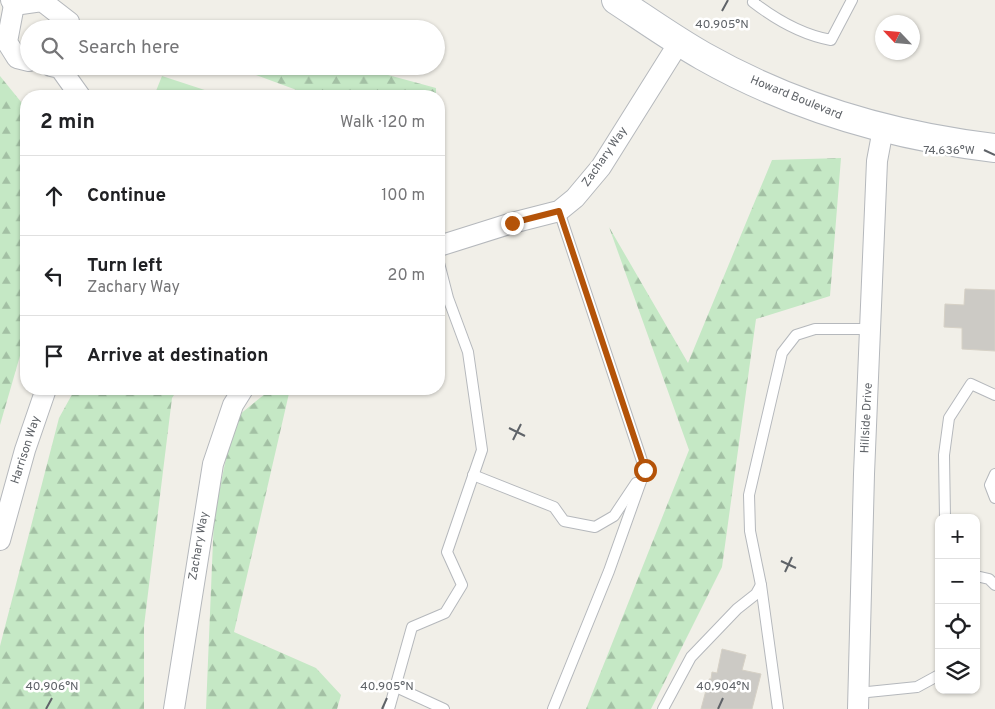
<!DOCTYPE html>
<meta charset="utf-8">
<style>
body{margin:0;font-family:Overpass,sans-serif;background:#f6f6f6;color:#202124}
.controls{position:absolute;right:15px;bottom:15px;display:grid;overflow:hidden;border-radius:10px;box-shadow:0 1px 4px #0004}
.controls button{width:45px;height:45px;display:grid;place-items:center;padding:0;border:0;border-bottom:1px solid #e0e0e0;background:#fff;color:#202124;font:25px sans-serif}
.compass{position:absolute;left:875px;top:15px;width:45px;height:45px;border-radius:50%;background:#fff;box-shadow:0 1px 4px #0004;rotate:296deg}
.stop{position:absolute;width:15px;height:15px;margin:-11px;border:4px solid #b45309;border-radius:50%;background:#fff}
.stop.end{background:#b45309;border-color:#fff;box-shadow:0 1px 5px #0008}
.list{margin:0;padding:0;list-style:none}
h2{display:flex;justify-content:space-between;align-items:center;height:65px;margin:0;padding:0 20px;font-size:21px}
h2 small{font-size:16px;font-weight:400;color:#757577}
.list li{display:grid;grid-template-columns:32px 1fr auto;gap:15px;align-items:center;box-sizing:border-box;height:80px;padding:0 20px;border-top:1px solid #e0e0e0}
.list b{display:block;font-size:19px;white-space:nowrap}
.list p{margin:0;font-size:16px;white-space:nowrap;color:#757577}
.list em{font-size:16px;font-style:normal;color:#757577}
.icon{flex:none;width:28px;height:28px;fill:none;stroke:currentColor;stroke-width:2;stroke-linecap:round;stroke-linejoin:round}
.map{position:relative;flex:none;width:995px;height:709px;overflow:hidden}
.search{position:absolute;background:#fff;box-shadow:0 1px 4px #0004;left:20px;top:20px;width:425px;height:55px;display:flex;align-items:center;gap:12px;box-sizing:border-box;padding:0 18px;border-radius:28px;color:#757577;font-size:19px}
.panel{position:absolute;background:#fff;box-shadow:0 1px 4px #0004;left:20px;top:90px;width:425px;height:305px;border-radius:20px}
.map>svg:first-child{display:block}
</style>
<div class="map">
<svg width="995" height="709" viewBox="0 0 995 709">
<defs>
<pattern id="forest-firs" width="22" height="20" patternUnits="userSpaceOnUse" patternTransform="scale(1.25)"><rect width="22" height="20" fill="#c5e8c5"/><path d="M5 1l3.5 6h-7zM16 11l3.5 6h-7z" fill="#a3c0a4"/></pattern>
</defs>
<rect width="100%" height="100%" fill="#f1efe8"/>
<polygon fill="#c5e8c5" points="162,76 223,96 154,96"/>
<g fill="url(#forest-firs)">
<polygon points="256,66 355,66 436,88 436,96 300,96 302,92 256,75"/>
<polygon points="0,76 26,108 26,335 0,425"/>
<polygon points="841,158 830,296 756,319 722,567 651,709 586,709 689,450 609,227 688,363 772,160"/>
<polygon points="75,389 178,389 172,398 144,626 144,709 0,709 0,646 59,418"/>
<polygon points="271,389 290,389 234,632 316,668 341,695 337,709 206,709 214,517 234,419"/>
</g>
<g fill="#cccac5" stroke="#d6d1c6">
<polygon points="965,289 995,290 995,351 962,349 962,328 944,327 945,304 964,305"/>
<polygon points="722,649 746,655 742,670 761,674 752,709 701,709 709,679 711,679 712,672 717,673"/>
</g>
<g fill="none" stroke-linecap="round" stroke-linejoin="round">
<defs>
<g id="lane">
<path d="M 754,0 L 753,2 C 775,19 803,35 831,40 L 852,0"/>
<polyline points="995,474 990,485 995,498"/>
<polyline points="473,475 554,507 564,521 595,527 614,516 636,483"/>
<polyline points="945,518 944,455 949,418 971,384 995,395"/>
<polyline points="976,576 989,579 995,585"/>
<polyline points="396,687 444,709"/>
<polyline points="858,693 917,687 939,675"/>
<polyline points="389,709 412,627 445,613 462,585 447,552 482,450 468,352 448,298 439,263"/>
<polyline points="553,709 609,571 645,470 559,211"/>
<polyline points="663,709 691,657 737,609 756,594 761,585"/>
<polyline points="778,709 761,585 750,531 749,495 782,353 796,335 815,329 870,329"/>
</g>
<g id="street">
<polyline points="11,0 14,5 42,1 69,22 68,29"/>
<polyline points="14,5 7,42 17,58 29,61"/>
<polyline points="51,66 60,68 80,96"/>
<polyline points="439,246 512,223 559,211 575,198 601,167 680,41"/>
<polyline points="0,540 25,450 46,389"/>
<polyline points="174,709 213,464 233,405 243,389"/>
<polyline points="858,709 864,474 877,161 883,129"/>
</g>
<path id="secondary" d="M 616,0 C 645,19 673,39 703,56 C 793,107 892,136 995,148"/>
</defs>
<use href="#lane" stroke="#b5b8bc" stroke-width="12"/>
<use href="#street" stroke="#b5b8bc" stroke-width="22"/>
<use href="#secondary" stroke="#b6babf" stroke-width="30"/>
<use href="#lane" stroke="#fff" stroke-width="10"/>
<use href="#street" stroke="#fff" stroke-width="20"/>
<use href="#secondary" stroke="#fff" stroke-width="28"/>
</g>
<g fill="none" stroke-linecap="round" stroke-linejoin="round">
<polyline stroke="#b45309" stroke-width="6" points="512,223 559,211 645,470"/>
</g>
<path fill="none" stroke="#5f6368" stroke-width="2" d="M 722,11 L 728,0M 984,150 L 995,155M 509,428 L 525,436M 513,440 L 521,424M 781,561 L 796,568M 785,572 L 792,557M 46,709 L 52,698M 382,709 L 387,698M 718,709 L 723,698"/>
<g text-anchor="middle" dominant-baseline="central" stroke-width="5" stroke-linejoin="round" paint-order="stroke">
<g font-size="12" fill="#5f6368" stroke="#fff">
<text transform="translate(796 98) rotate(22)">Howard Boulevard</text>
<text transform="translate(605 157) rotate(-55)">Zachary Way</text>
<text transform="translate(867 418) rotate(-87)">Hillside Drive</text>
<text transform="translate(26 450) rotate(-72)">Harrison Way</text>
<text transform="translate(199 546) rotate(-80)">Zachary Way</text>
</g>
</g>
<g font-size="12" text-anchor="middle" fill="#5f6368" stroke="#fff" stroke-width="5" stroke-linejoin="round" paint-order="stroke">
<text x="722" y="28">40.905°N</text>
<text x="949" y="154">74.636°W</text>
<text x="52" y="690">40.906°N</text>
<text x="387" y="690">40.905°N</text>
<text x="723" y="690">40.904°N</text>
</g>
</svg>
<div class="controls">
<button>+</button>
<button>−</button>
<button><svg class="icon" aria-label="locate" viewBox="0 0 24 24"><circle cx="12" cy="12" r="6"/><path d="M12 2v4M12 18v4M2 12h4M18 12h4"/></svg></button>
<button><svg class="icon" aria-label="layers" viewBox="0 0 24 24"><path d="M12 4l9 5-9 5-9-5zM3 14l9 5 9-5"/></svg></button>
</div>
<svg class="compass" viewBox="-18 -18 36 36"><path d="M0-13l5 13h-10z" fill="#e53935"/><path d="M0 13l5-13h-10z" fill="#757577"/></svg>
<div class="stop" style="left:645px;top:470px"></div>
<div class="stop end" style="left:512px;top:223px"></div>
<div class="search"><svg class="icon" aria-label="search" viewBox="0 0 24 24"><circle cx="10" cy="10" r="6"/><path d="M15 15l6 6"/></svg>Search here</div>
<section class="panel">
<h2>2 min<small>Walk · 120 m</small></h2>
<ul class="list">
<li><svg class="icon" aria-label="ahead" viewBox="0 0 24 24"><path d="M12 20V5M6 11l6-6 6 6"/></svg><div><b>Continue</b></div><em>100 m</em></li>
<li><svg class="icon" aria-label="left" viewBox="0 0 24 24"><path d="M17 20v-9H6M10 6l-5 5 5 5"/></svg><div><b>Turn left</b><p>Zachary Way</p></div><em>20 m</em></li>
<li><svg class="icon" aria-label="arrive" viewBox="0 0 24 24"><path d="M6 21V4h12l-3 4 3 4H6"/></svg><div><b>Arrive at destination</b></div></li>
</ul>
</section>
</div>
